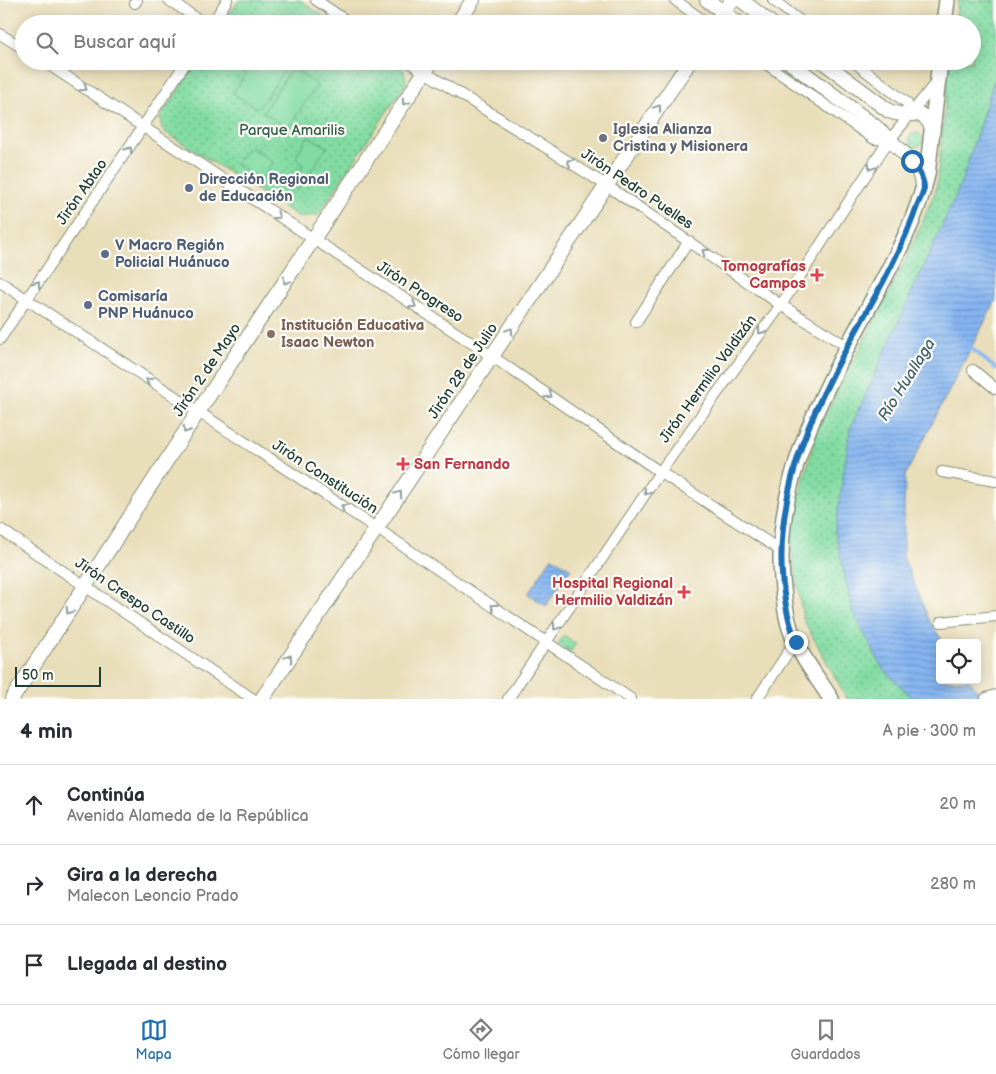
<!DOCTYPE html>
<html lang="es">
<meta charset="utf-8">
<style>
body{margin:0;font-family:"Balsamiq Sans",sans-serif;background:#f2f2f3;color:#2b2b33}
.controls{position:absolute;right:15px;bottom:15px;display:grid;overflow:hidden;border-radius:5px;box-shadow:0 2px 12px #0003}
.controls button{width:45px;height:45px;display:grid;place-items:center;padding:0;border:0;border-bottom:1px solid #e1e1e2;background:#fff;color:#2b2b33;font:25px sans-serif}
.scale{position:absolute;left:15px;bottom:12px;width:86px;box-sizing:border-box;padding-left:5px;border:2px solid #1f3d34;border-top:0;font-size:14px;line-height:18px;white-space:nowrap;color:#1f3d34;-webkit-text-stroke:4px #fdfcf7;paint-order:stroke}
.stop{position:absolute;width:15px;height:15px;margin:-11px;border:4px solid #1f6fb2;border-radius:50%;background:#fff}
.stop.end{background:#1f6fb2;border-color:#fff;box-shadow:0 1px 5px #0008}
.list{margin:0;padding:0;list-style:none}
h2{display:flex;justify-content:space-between;align-items:center;height:65px;margin:0;padding:0 20px;font-size:21px}
h2 small{font-size:16px;font-weight:400;color:#7c7c81}
.list li{display:grid;grid-template-columns:32px 1fr auto;gap:15px;align-items:center;box-sizing:border-box;height:80px;padding:0 20px;border-top:1px solid #e1e1e2}
.list b{display:block;font-size:19px;white-space:nowrap}
.list p{margin:0;font-size:16px;white-space:nowrap;color:#7c7c81}
.list em{font-size:16px;font-style:normal;color:#7c7c81}
.icon{flex:none;width:28px;height:28px;fill:none;stroke:currentColor;stroke-width:2;stroke-linecap:round;stroke-linejoin:round}
.map{position:relative;flex:none;width:996px;height:699px;overflow:hidden}
.search{position:absolute;background:#fff;box-shadow:0 2px 12px #0003;left:15px;right:15px;top:15px;height:55px;display:flex;align-items:center;gap:12px;box-sizing:border-box;padding:0 18px;border-radius:28px;color:#7c7c81;font-size:19px}
.sheet{height:305px;background:#fff}
nav{display:flex;justify-content:space-around;align-items:center;box-sizing:border-box;height:70px;border-top:1px solid #e1e1e2;background:#fff;font-size:14px;color:#7c7c81}
nav a{display:grid;justify-items:center;gap:2px}
nav .on{color:#1f6fb2}
.map>svg:first-child{display:block}
</style>
<div class="map">
<svg width="996" height="699" viewBox="0 0 996 699">
<defs>
<pattern id="green-dots" width="8" height="8" patternUnits="userSpaceOnUse" patternTransform="scale(1.25)"><rect width="8" height="8" fill="#82dca2"/><path d="M2 2h.1M6 6h.1" fill="none" stroke="#6ab485" stroke-width="1.8" stroke-linecap="round"/></pattern>
<pattern id="water-rules" width="6" height="5" patternUnits="userSpaceOnUse" patternTransform="scale(1.25)"><rect width="6" height="5" fill="#85b5f1"/><path d="M0 2.5h6" fill="none" stroke="#6c94c4"/></pattern>
</defs>
<rect width="100%" height="100%" fill="#fdfcf7"/>
<filter id="ink" filterUnits="userSpaceOnUse"><feTurbulence type="fractalNoise" baseFrequency=".02" numOctaves="2"/><feDisplacementMap in="SourceGraphic" scale="10" xChannelSelector="R" yChannelSelector="G"/><feConvolveMatrix kernelMatrix="1 2 1 2 8 2 1 2 1" color-interpolation-filters="sRGB"/></filter>
<filter id="wash" filterUnits="userSpaceOnUse"><feTurbulence type="fractalNoise" baseFrequency=".0096" numOctaves="4" result="noise"/><feDisplacementMap in="SourceGraphic" scale="20" xChannelSelector="R" yChannelSelector="G"/><feGaussianBlur stdDeviation="1.12" result="paint"/><feColorMatrix in="noise" values="0 0 0 0 0 0 0 0 0 0 0 0 0 0 0 0 0 1.4 0 .05"/><feComposite in="paint" operator="in"/></filter>
<g filter="url(#wash)">
<rect width="100%" height="100%" fill="#e9deba"/>
<g fill="url(#green-dots)" stroke="#508c6b">
<polygon points="239,0 300,0 335,24 223,24"/>
<polygon points="958,0 996,0 996,74 961,184 850,429 883,669 914,699 847,699 803,619 791,544 795,510 818,429 907,257 936,190 950,61 972,61 972,24 955,24"/>
<polygon points="198,61 391,61 403,69 407,82 318,215 299,217 162,130 160,117"/>
<circle cx="916" cy="140" r="7"/>
<polygon points="564,635 576,644 570,652 558,644"/>
</g>
<g fill="#82dca2" stroke="#508c6b">
<polygon points="254,61 280,61 287,66 258,109 233,93"/>
<polygon points="292,68 317,85 288,128 263,112"/>
<polygon points="308,136 327,147 297,191 294,182 303,165 296,157"/>
<polygon points="249,146 273,162 261,180 236,164"/>
</g>
<g fill="url(#water-rules)" stroke="#527992">
<polygon points="996,74 996,300 905,476 903,557 930,622 944,643 940,643 940,680 970,680 983,699 914,699 883,669 853,612 835,532 850,429 961,184"/>
<polygon points="552,557 571,569 546,606 528,594"/>
</g>
<g fill="none" stroke-linecap="round" stroke-linejoin="round">
<polyline stroke="#85b5f1" stroke-width="4" points="969,346 996,369"/>
</g>
</g>
<g filter="url(#ink)">
<g fill="none" stroke-linecap="round" stroke-linejoin="round">
<defs>
<g id="street">
<polyline points="169,0 205,24"/>
<polyline points="316,0 351,24"/>
<polyline points="675,0 708,24"/>
<polyline points="773,0 804,24"/>
<polyline points="135,3 137,0"/>
<polyline points="212,24 227,0"/>
<polyline points="0,34 24,49"/>
<polyline points="43,61 493,357 660,472 780,550"/>
<polyline points="407,61 606,185 781,305 848,347"/>
<polyline points="762,61 874,139 890,140"/>
<polyline points="853,61 907,103 910,114"/>
<polyline points="0,282 376,528 631,699"/>
<polyline points="636,322 689,241"/>
<polyline points="0,339 187,61"/>
<polyline points="973,370 996,389"/>
<polyline points="942,472 996,481"/>
<polyline points="0,529 253,699"/>
<polyline points="941,622 996,616"/>
<polyline points="986,698 996,695"/>
<polyline points="508,699 660,472 781,305 885,146 937,81"/>
<polyline points="757,699 795,642"/>
</g>
<g id="secondary">
<polyline points="707,0 739,24"/>
<polyline points="741,0 772,24"/>
<polyline points="457,24 473,0"/>
<polyline points="716,24 732,0"/>
<polyline points="788,61 876,127 912,161 918,170 924,188"/>
<path d="M 822,61 L 889,111 C 908,120 922,104 932,128"/>
<polyline points="12,699 198,412 432,61"/>
<polyline points="262,699 690,61"/>
</g>
<g id="primary">
<polyline points="944,24 947,0"/>
<path d="M 831,699 C 819,680 804,661 795,641 C 786,622 784,600 782,579 C 773,477 827,386 873,299 C 895,259 916,220 927,175 L 940,61"/>
</g>
</defs>
<use href="#street" stroke="#848e77" stroke-width="12"/>
<use href="#secondary" stroke="#848e77" stroke-width="16"/>
<use href="#primary" stroke="#848e77" stroke-width="18"/>
<use href="#street" stroke="#fff" stroke-width="10"/>
<use href="#secondary" stroke="#fff" stroke-width="14"/>
<use href="#primary" stroke="#fff" stroke-width="15"/>
</g>
<defs><path id="oneway-chevron" d="M-2-3.5L2.5 0L-2 3.5" fill="none" stroke-width="1.6" stroke-linecap="round" stroke-linejoin="round" transform="scale(1.25)"/></defs>
<g stroke="#8f9e9a">
<use href="#oneway-chevron" transform="translate(84 88) rotate(33)"/>
<use href="#oneway-chevron" transform="translate(405 102) rotate(124)"/>
<use href="#oneway-chevron" transform="translate(658 108) rotate(-56)"/>
<use href="#oneway-chevron" transform="translate(129 150) rotate(-55)"/>
<use href="#oneway-chevron" transform="translate(570 162) rotate(-149)"/>
<use href="#oneway-chevron" transform="translate(871 167) rotate(123)"/>
<use href="#oneway-chevron" transform="translate(277 216) rotate(34)"/>
<use href="#oneway-chevron" transform="translate(705 252) rotate(-145)"/>
<use href="#oneway-chevron" transform="translate(286 281) rotate(124)"/>
<use href="#oneway-chevron" transform="translate(37 284) rotate(-55)"/>
<use href="#oneway-chevron" transform="translate(413 305) rotate(33)"/>
<use href="#oneway-chevron" transform="translate(510 331) rotate(-56)"/>
<use href="#oneway-chevron" transform="translate(761 331) rotate(126)"/>
<use href="#oneway-chevron" transform="translate(149 381) rotate(-147)"/>
<use href="#oneway-chevron" transform="translate(549 395) rotate(35)"/>
<use href="#oneway-chevron" transform="translate(186 430) rotate(123)"/>
<use href="#oneway-chevron" transform="translate(647 492) rotate(124)"/>
<use href="#oneway-chevron" transform="translate(399 494) rotate(-56)"/>
<use href="#oneway-chevron" transform="translate(344 507) rotate(-147)"/>
<use href="#oneway-chevron" transform="translate(494 607) rotate(-146)"/>
<use href="#oneway-chevron" transform="translate(69 611) rotate(123)"/>
<use href="#oneway-chevron" transform="translate(556 627) rotate(124)"/>
<use href="#oneway-chevron" transform="translate(289 658) rotate(-56)"/>
</g>
</g>
<g fill="none" stroke-linecap="round" stroke-linejoin="round" filter="url(#ink)">
<path stroke="#1f6fb2" stroke-width="6" d="M 796,642 C 772,576 780,507 803,442 C 823,386 855,334 883,282 C 896,257 908,233 917,206 C 919,201 923,194 924,188 C 924,179 917,168 912,161"/>
</g>
<circle fill="#6b7280" stroke="#fdfcf7" stroke-width="2" cx="603" cy="138" r="5"/>
<g fill="#5c6f8a" stroke="#fdfcf7" stroke-width="2">
<circle cx="189" cy="188" r="5"/>
<circle cx="105" cy="254" r="5"/>
<circle cx="88" cy="305" r="5"/>
</g>
<g fill="#e0444e" stroke="#fdfcf7" stroke-width="2">
<path d="M814.5 267.5h5v5h5v5h-5v5h-5v-5h-5v-5h5z"/>
<path d="M400.5 456.5h5v5h5v5h-5v5h-5v-5h-5v-5h5z"/>
<path d="M681.5 584.5h5v5h5v5h-5v5h-5v-5h-5v-5h5z"/>
</g>
<circle fill="#8d6e63" stroke="#fdfcf7" stroke-width="2" cx="271" cy="334" r="5"/>
<g text-anchor="middle" dominant-baseline="central" stroke-width="4.5" stroke-linejoin="round" paint-order="stroke">
<g font-size="15" font-weight="bold" fill="#5b616d" stroke="#fdfcf7" text-anchor="start">
<text x="613" y="129">Iglesia Alianza<tspan x="613" dy="17">Cristina y Misionera</tspan></text>
</g>
<g font-size="15" fill="#335d4a" stroke="#fdfcf7">
<text x="292" y="130">Parque Amarilis</text>
</g>
<g font-size="15" font-weight="bold" fill="#4e5e75" stroke="#fdfcf7" text-anchor="start">
<text x="199" y="179">Dirección Regional<tspan x="199" dy="17">de Educación</tspan></text>
<text x="115" y="245">V Macro Región<tspan x="115" dy="17">Policial Huánuco</tspan></text>
<text x="98" y="296">Comisaría<tspan x="98" dy="17">PNP Huánuco</tspan></text>
</g>
<g font-size="15" fill="#1f3d34" stroke="#fdfcf7">
<text transform="translate(637 189) rotate(34)">Jirón Pedro Puelles</text>
<text transform="translate(82 192) rotate(-55)">Jirón Abtao</text>
<text transform="translate(420 292) rotate(33)">Jirón Progreso</text>
<text transform="translate(207 370) rotate(-56)">Jirón 2 de Mayo</text>
<text transform="translate(463 371) rotate(-56)">Jirón 28 de Julio</text>
<text transform="translate(708 379) rotate(-54)">Jirón Hermilio Valdizán</text>
<text transform="translate(325 477) rotate(33)">Jirón Constitución</text>
<text transform="translate(135 601) rotate(34)">Jirón Crespo Castillo</text>
</g>
<g font-size="15" font-weight="bold" fill="#be3a42" stroke="#fdfcf7" text-anchor="end">
<text x="806" y="266">Tomografías<tspan x="806" dy="17">Campos</tspan></text>
<text x="414" y="464" text-anchor="start">San Fernando</text>
<text x="673" y="583">Hospital Regional<tspan x="673" dy="17">Hermilio Valdizán</tspan></text>
</g>
<g font-size="15" font-weight="bold" fill="#785e54" stroke="#fdfcf7" text-anchor="start">
<text x="281" y="325">Institución Educativa<tspan x="281" dy="17">Isaac Newton</tspan></text>
</g>
<g font-size="16" font-style="italic" fill="#3e616d" stroke="#fdfcf7">
<text transform="translate(907 380) rotate(-58)">Río Huallaga</text>
</g>
</g>
</svg>
<div class="controls">
<button><svg class="icon" aria-label="locate" viewBox="0 0 24 24"><circle cx="12" cy="12" r="6"/><path d="M12 2v4M12 18v4M2 12h4M18 12h4"/></svg></button>
</div>
<div class="scale">50 m</div>
<div class="stop" style="left:912px;top:161px"></div>
<div class="stop end" style="left:796px;top:642px"></div>
<div class="search"><svg class="icon" aria-label="search" viewBox="0 0 24 24"><circle cx="10" cy="10" r="6"/><path d="M15 15l6 6"/></svg>Buscar aquí</div>
</div>
<section class="sheet">
<h2>4 min<small>A pie · 300 m</small></h2>
<ul class="list">
<li><svg class="icon" aria-label="ahead" viewBox="0 0 24 24"><path d="M12 20V5M6 11l6-6 6 6"/></svg><div><b>Continúa</b><p>Avenida Alameda de la República</p></div><em>20 m</em></li>
<li><svg class="icon" aria-label="right" viewBox="0 0 24 24"><path d="M7 20v-9h11M14 6l5 5-5 5"/></svg><div><b>Gira a la derecha</b><p>Malecon Leoncio Prado</p></div><em>280 m</em></li>
<li><svg class="icon" aria-label="arrive" viewBox="0 0 24 24"><path d="M6 21V4h12l-3 4 3 4H6"/></svg><div><b>Llegada al destino</b></div></li>
</ul>
</section>
<nav>
<a class="on"><svg class="icon" aria-label="map" viewBox="0 0 24 24"><path d="M3 6l6-2 6 2 6-2v14l-6 2-6-2-6 2zM9 4v14M15 6v14"/></svg>Mapa</a>
<a><svg class="icon" aria-label="directions" viewBox="0 0 24 24"><path d="M12 3l9 9-9 9-9-9zM9 14v-3h6M13 9l2 2-2 2"/></svg>Cómo llegar</a>
<a><svg class="icon" aria-label="saved" viewBox="0 0 24 24"><path d="M7 4h10v16l-5-4-5 4z"/></svg>Guardados</a>
</nav>
